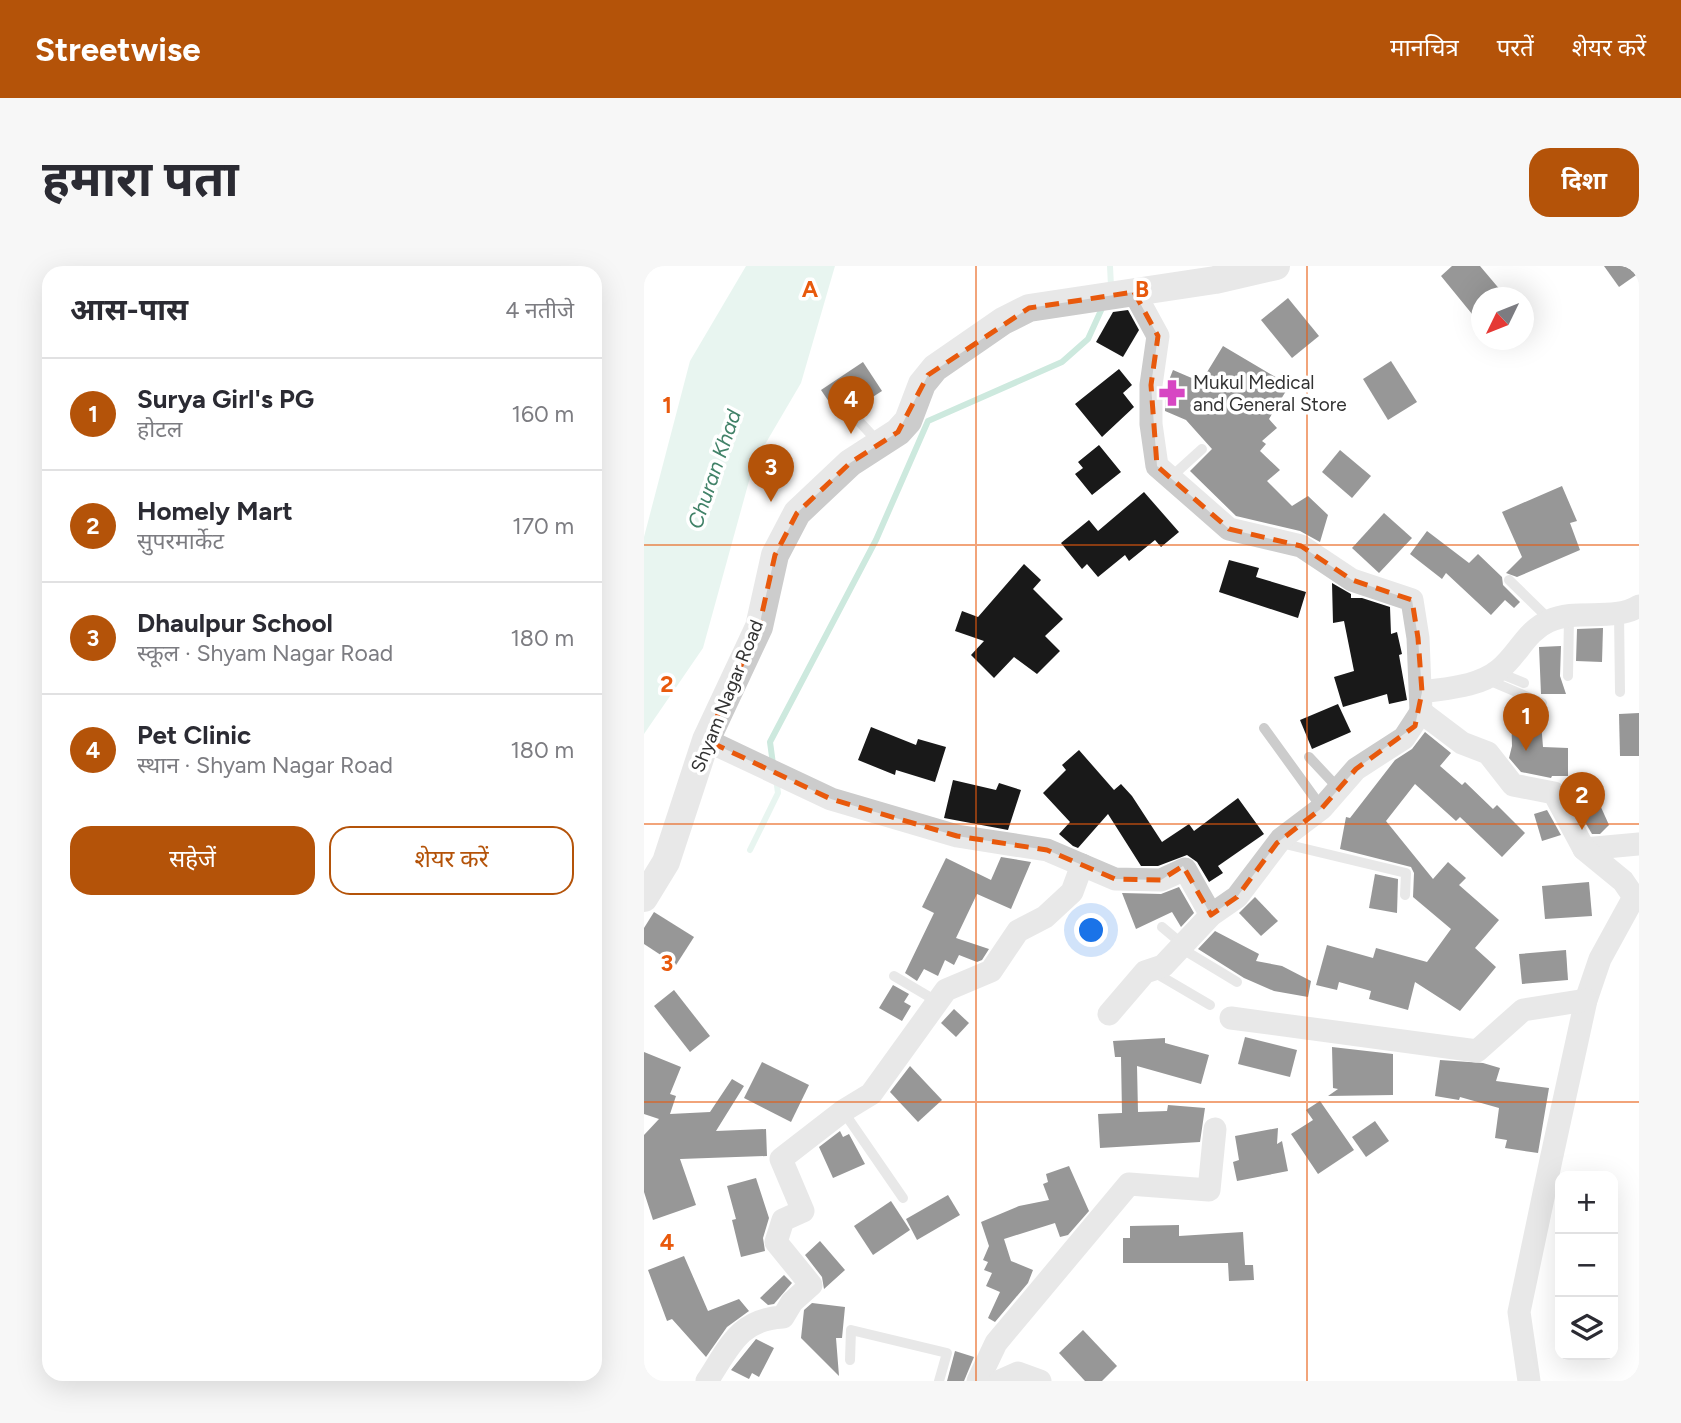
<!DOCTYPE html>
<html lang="hi">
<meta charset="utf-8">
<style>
body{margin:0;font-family:Figtree,"Noto Sans Devanagari",sans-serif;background:#f7f7f7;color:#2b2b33}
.controls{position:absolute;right:21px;bottom:21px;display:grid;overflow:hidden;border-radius:14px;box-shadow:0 7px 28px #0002}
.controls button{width:63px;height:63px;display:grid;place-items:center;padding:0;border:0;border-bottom:2px solid #e1e1e2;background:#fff;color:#2b2b33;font:35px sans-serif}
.compass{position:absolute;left:827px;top:21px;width:63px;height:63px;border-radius:50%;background:#fff;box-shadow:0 7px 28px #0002;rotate:227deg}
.you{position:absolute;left:448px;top:665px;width:24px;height:24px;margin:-18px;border:5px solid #fff;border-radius:50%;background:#1a73e8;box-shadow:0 0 0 10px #1a73e833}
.badge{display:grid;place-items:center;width:46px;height:46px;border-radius:50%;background:#b45309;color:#fff;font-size:23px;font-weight:700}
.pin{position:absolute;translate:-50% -58px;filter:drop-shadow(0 2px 4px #0008)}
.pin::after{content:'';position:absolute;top:37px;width:24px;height:21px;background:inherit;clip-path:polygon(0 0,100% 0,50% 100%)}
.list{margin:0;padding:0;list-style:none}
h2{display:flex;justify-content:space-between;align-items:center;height:91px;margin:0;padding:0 28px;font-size:30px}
h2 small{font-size:23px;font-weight:400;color:#7c7c81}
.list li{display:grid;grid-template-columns:46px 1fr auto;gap:21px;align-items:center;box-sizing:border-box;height:112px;padding:0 28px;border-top:2px solid #e1e1e2}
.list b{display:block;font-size:26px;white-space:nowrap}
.list p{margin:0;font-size:23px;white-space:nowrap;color:#7c7c81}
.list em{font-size:23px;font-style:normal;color:#7c7c81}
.actions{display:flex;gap:14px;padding:21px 28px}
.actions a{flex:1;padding:16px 0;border:2px solid #b45309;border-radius:21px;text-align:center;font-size:24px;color:#b45309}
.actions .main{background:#b45309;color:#fff}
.icon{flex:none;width:38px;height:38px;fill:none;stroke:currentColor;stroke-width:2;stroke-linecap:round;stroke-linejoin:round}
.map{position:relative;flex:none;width:995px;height:1115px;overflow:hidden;border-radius:21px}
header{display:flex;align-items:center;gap:42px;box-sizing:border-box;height:98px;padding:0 35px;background:#b45309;color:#fff}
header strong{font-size:33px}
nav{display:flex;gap:38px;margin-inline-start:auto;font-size:24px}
.intro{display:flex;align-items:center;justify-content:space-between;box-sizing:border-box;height:168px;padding:0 42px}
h1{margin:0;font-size:49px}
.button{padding:18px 32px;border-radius:21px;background:#b45309;color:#fff;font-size:24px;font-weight:700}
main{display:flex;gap:42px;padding:0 42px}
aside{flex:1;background:#fff;border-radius:21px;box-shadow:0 7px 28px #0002}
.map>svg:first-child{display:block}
</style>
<header>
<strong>Streetwise</strong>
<nav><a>मानचित्र</a><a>परतें</a><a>शेयर करें</a></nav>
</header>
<div class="intro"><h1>हमारा पता</h1><a class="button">दिशा</a></div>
<main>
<aside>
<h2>आस-पास<small>4 नतीजे</small></h2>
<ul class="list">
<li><span class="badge">1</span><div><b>Surya Girl's PG</b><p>होटल</p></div><em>160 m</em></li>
<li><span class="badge">2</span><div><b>Homely Mart</b><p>सुपरमार्केट</p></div><em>170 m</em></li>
<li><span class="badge">3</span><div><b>Dhaulpur School</b><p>स्कूल · Shyam Nagar Road</p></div><em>180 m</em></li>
<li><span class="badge">4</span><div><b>Pet Clinic</b><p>स्थान · Shyam Nagar Road</p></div><em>180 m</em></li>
</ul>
<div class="actions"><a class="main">सहेजें</a><a>शेयर करें</a></div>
</aside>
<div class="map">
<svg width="995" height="1115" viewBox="0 0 995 1115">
<rect width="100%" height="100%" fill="#fff"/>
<polygon fill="#cde9de" points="102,0 191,0 157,117 110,197 59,382 0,468 0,271 46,95"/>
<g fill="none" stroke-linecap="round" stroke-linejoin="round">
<g stroke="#cde9de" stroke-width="6">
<polyline points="466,0 467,20"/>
<polyline points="129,498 126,476 232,274 284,155 418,96 444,73 459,40"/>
<polyline points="106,584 134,527 132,512"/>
</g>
</g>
<g fill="#191919">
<polygon points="808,0 836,0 863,32 837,32 837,59 797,10"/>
<polygon points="960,0 995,0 995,7 975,21"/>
<polygon points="644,32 675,70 648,92 617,54"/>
<polygon points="484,44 495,64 479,91 452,76 469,46"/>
<polygon points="579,80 635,113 632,118 642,125 625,153 633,162 618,175 622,178 616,185 636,204 623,215 648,240 664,230 684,249 676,276 656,265 592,250 546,205 568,183 542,154 521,145 521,124 529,104 557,116"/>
<polygon points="747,95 773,136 744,154 719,113"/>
<polygon points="219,96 238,125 196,152 177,124"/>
<polygon points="475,103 488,119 479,127 490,141 458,171 431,138"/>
<polygon points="455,179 477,206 448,229 431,208 439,202 434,196"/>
<polygon points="696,184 727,210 708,232 678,206"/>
<polygon points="918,220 933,255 926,257 936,284 873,311 862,307 878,291 858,246"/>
<polygon points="500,226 535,266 517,281 511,274 485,295 481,289 454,311 443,298 438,303 417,277 445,254 454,265"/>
<polygon points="740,247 768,272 735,307 708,282"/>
<polygon points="783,265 825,297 834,288 858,311 859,319 876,336 870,342 861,334 847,349 802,307 798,313 766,288"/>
<polygon points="585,294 615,302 612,311 662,326 654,352 575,326"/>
<polygon points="380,298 397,314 389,323 419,353 401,370 416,385 393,408 370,391 350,412 327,389 340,375 311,365 318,345 334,351"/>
<polygon points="688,317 707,328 707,332 718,332 746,341 747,368 753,366 758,388 755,389 763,434 745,438 743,428 699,441 690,411 710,405 700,355 689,357"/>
<polygon points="959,362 958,396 932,395 933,363"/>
<polygon points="917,380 916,410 922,428 897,428 895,381"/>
<polygon points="694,438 707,466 668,483 656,454"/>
<polygon points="885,440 896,444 899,481 924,482 924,510 908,510 907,512 877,506 865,492 868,480 867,441"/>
<polygon points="995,447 995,490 976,490 975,448"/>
<polygon points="227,461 272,479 274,473 302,481 291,516 252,504 251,509 214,494"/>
<polygon points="781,466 807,487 796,500 818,519 821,516 849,543 853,539 881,567 858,591 816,551 812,555 771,518 742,555 789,613 804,596 822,612 815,619 855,654 831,682 852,701 816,745 771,716 764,744 725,733 727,725 695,716 693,724 672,719 683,679 729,692 732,682 783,696 807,663 769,631 770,607 767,601 696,583 702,551 706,552 751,494 768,483"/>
<polygon points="435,484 470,524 477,518 488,530 518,576 545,558 550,565 594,532 620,568 574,600 579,607 565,616 553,596 543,589 514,600 497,600 464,548 434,582 429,580 415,568 426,556 399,527 422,504 418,499"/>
<polygon points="309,514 352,524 355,517 377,524 364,564 300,552"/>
<polygon points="956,539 965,559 956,568 948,568 937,549"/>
<polygon points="903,544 917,569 898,575 890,548"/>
<polygon points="357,591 387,596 367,643 333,628 312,672 345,683 338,694 333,696 315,689 310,699 301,694 294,710 280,703 273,715 261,707 290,647 278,641 302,592 347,614"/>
<polygon points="731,608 754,613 753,647 725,642"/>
<polygon points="945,616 948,650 901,653 898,620"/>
<polygon points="535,621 550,647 537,661 528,646 492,663 478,627 517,628"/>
<polygon points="611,631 634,655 617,670 595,647"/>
<polygon points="10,646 50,671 32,699 0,678 0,662"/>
<polygon points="571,665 615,688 612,695 638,700 667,715 664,731 630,725 600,712 554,683"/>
<polygon points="922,684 924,714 878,718 875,688"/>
<polygon points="249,719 265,728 260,736 267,740 258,755 235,742"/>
<polygon points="30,724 66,770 46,786 10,740"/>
<polygon points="310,743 325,757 312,771 297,757"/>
<polygon points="601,771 653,784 646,811 594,798"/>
<polygon points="521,772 521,777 565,789 557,818 493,800 494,846 523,845 524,839 561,842 556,876 456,882 454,848 478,847 477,791 471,791 469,775"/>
<polygon points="688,781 749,788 749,829 684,830 694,823 689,822"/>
<polygon points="0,786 37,801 26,828 32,830 26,848 66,846 88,813 100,820 72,865 122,863 123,890 36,893 52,939 9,954 0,926 0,869 15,853 0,848"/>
<polygon points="796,794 839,797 856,802 852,815 905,822 894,887 861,882 863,874 851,872 855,842 816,831 815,834 791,830"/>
<polygon points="118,796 165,819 147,856 100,832"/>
<polygon points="266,800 298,834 274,856 246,826"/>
<polygon points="676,835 710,884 674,908 647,868 669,854 662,844"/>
<polygon points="731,855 745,875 722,891 708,871"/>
<polygon points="634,862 633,878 638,875 644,905 593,915 589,896 595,894 591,870"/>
<polygon points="196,865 199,871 205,868 221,898 189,912 175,881"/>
<polygon points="425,900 445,945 424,969 416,971 411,957 360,973 367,995 389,1004 384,1017 351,1056 344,1052 356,1026 342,1020 348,1007 340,1004 344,996 339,994 345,980 337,956 375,940 405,934 399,918 404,916 402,908"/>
<polygon points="112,912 125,952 119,972 121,985 97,991 88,954 92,953 83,920"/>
<polygon points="304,929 316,949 273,974 262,953"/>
<polygon points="247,935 266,964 229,989 210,960"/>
<polygon points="535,959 535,970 599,966 601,999 609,999 610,1014 585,1015 584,997 479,997 479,972 486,972 486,960"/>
<polygon points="176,975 201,1004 180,1023 178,1011 161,989"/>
<polygon points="40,990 64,1045 95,1033 105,1045 83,1061 62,1091 28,1053 23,1055 4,1004"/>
<polygon points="140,1009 148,1017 130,1038 124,1039 116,1032"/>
<polygon points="168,1037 201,1041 198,1072 192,1072 195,1110 157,1072 160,1044"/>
<polygon points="439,1064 473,1100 458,1115 441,1115 415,1087"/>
<polygon points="112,1073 130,1082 115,1111 108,1107 105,1113 87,1104"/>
<polygon points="311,1085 330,1091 320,1115 303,1115"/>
</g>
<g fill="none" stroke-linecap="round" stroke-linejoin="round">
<g stroke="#ccc" stroke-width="10">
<polyline points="212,152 236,178"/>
<polyline points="526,212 558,183"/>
<polyline points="865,314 906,354"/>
<polyline points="975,347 976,426"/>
<polyline points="853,406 880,417"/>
<polyline points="924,410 925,350"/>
<polyline points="844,414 898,437"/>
<polyline points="620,462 678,542"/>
<polyline points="665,491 695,523"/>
<polyline points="637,573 641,578 762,607 761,629"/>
<polyline points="518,661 537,677"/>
<polyline points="535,681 593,716"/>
<polyline points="508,705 566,739"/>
<polyline points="250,710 294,736"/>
<polyline points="199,845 259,932"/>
<polyline points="206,1094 207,1064 303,1087 295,1115"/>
</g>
<g stroke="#ccc" stroke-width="23">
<polyline points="490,26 514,70 507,119 507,158 513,200 585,263 657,280 708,314 768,334 774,372 777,446"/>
<path d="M 778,426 C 804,422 834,421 855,404 C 874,389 882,365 905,355 C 933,342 969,356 995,340"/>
<polyline points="62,474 187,533 313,570 403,584 471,613 517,614 541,603 567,649"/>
<polyline points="940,583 995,578"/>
<polyline points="465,748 501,706 519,700 567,649 593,631 637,573 678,542 712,503 760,472 777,446 818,477 844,487 869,519 910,527 940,583 979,615 990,631 956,693 942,734 907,894 875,1046 885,1115"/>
<polyline points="587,752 833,785 879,744 942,734"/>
<path d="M 63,1115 C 85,1082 95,1053 139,1051 L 148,1036 L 167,1019 L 132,976 L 139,954 L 159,945 L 137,893 L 199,845 L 227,828 L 302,724 L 347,705 L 374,665 L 401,651 L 428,626 L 438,599"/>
<polyline points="334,1115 352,1077 485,918 565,924 571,863"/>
<polyline points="356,1115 374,1107 396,1115"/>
</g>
<polyline stroke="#ccc" stroke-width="28" points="0,632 22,596 62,474 115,361 131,289 153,247 206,197 254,166 264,155 278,118 291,102 359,55 385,42 571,14 632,0"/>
</g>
<path d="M0 0H995V1115H0ZM 490,26 L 514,70 L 507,119 L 513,200 L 585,263 L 657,280 L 708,314 L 768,334 L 774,372 L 778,426 L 771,460 L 712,503 L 678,542 L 633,577 L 593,631 L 567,649 L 539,600 L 517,614 L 471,613 L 403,584 L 313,570 L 187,533 L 62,474 L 115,361 L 131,289 L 153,247 L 206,197 L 254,166 L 284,109 L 385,42 Z" fill="#fff" fill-opacity=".55" fill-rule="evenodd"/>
<path fill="none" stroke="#e8590c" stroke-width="5" stroke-dasharray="14 9" stroke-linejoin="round" d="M 490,26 L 514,70 L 507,119 L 513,200 L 585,263 L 657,280 L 708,314 L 768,334 L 774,372 L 778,426 L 771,460 L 712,503 L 678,542 L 633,577 L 593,631 L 567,649 L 539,600 L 517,614 L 471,613 L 403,584 L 313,570 L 187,533 L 62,474 L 115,361 L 131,289 L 153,247 L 206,197 L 254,166 L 284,109 L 385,42 Z"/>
<path fill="none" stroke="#e8590c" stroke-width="2" stroke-opacity="0.55" d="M 332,0 L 332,1115M 663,0 L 663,1115M 0,279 L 995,279M 0,558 L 995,558M 0,836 L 995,836"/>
<defs>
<symbol id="pharmacy-bare" viewBox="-9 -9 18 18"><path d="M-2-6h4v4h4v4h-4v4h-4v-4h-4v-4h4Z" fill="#d746c3" stroke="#fff" stroke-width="2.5" paint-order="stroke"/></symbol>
</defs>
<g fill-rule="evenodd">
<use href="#pharmacy-bare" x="509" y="108" width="38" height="38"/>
</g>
<g text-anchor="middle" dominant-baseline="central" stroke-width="7" stroke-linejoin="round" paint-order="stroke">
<g font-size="19" fill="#323232" stroke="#fff" text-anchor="start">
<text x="549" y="116">Mukul Medical<tspan x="549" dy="22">and General Store</tspan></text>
</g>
<g font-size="19" fill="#323232" stroke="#fff">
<text transform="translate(83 430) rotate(-68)">Shyam Nagar Road</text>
</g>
<g font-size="21" font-style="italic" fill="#418268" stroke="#fff">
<text transform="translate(70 203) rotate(-71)">Churan Khad</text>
</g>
</g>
<g font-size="23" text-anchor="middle" font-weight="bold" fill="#e8590c" stroke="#fff" stroke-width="7" stroke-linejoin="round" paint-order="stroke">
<text x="166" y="31">A</text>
<text x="498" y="31">B</text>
<text x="23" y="147">1</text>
<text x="23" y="426">2</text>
<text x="23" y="705">3</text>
<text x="23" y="984">4</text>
</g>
</svg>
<div class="controls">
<button>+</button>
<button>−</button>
<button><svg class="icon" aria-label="layers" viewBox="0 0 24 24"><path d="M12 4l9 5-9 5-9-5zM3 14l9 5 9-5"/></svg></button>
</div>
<svg class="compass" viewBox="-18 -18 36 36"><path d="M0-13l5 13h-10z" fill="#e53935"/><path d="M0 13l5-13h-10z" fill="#7c7c81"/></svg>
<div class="you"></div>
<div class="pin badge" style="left:882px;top:485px">1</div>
<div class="pin badge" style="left:938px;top:564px">2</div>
<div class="pin badge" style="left:127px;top:236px">3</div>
<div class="pin badge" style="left:207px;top:168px">4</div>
</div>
</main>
